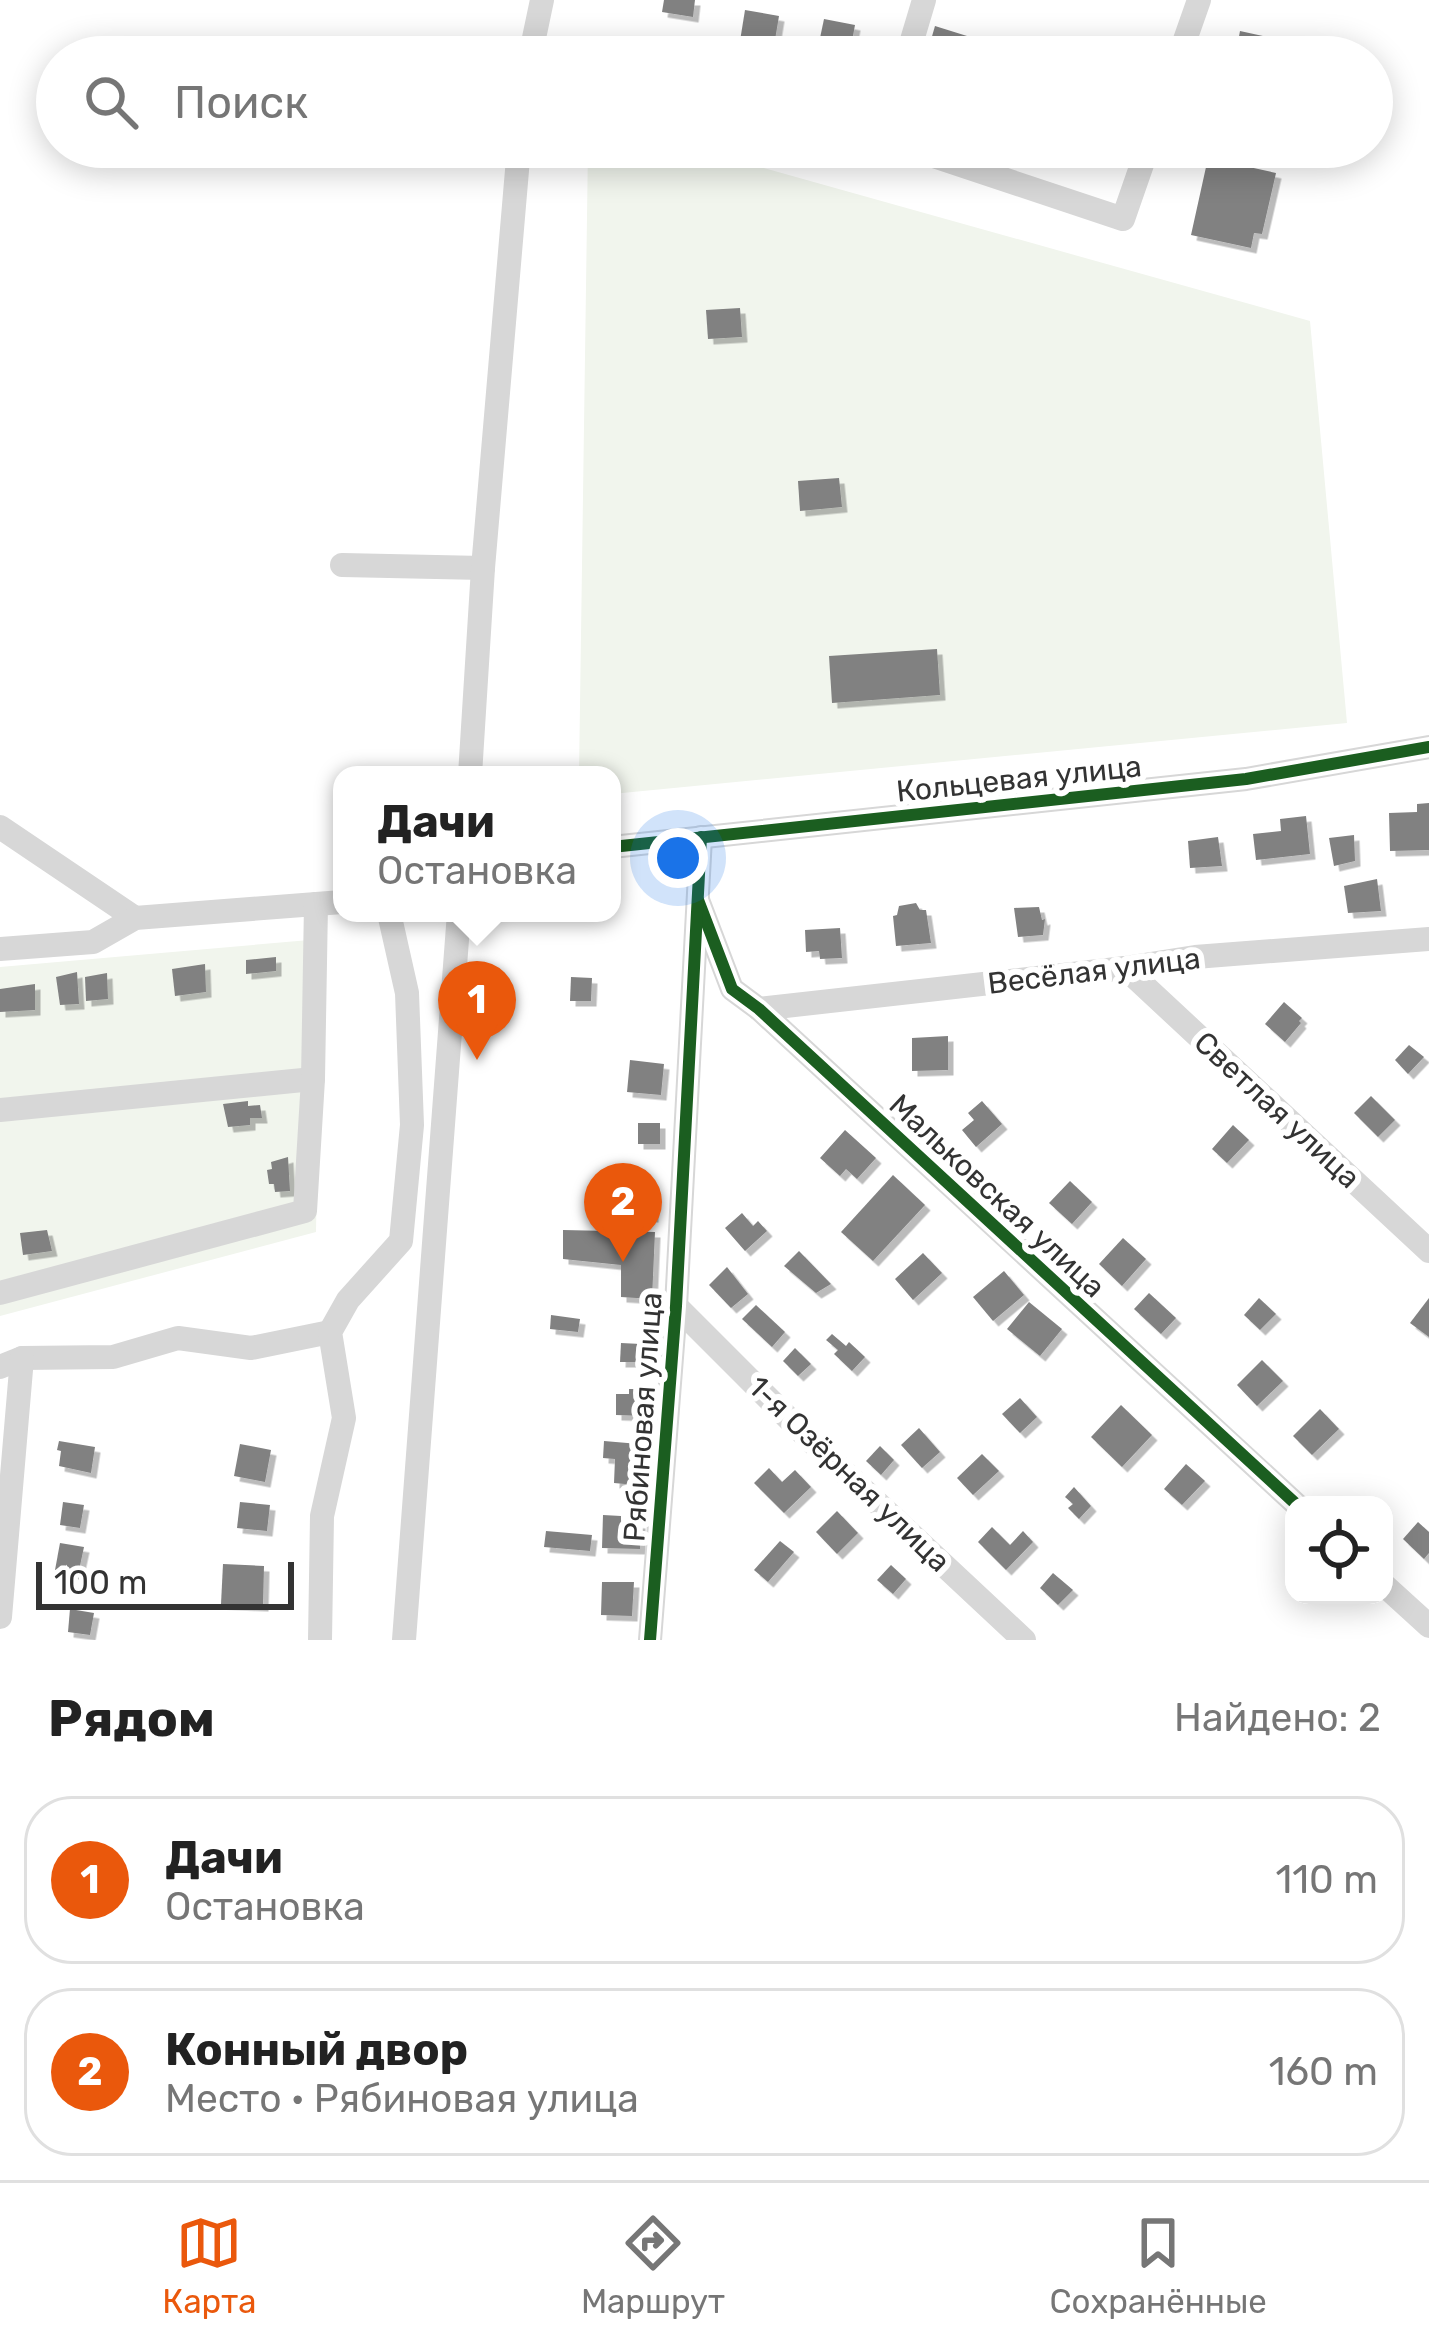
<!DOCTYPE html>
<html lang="ru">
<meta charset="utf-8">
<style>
body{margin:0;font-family:Rubik,sans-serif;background:#f6f6f6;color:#222}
.controls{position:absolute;right:36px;bottom:36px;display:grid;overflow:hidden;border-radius:24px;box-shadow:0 6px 30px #0003}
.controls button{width:108px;height:108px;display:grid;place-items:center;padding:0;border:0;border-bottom:3px solid #e0e0e0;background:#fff;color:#222;font:60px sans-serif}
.scale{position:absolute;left:36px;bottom:30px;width:258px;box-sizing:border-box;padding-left:12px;border:6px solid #333;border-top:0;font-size:33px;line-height:42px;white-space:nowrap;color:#333;-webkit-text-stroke:9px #fff;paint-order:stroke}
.you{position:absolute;left:678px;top:858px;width:42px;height:42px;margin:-30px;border:9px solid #fff;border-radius:50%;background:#1a73e8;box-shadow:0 0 0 18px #1a73e833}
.badge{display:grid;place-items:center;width:78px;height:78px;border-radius:50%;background:#ea580c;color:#fff;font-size:39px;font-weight:700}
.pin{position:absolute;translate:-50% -99px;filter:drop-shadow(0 3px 6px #0008)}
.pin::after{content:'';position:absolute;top:63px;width:42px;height:36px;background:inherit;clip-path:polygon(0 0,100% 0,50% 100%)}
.popup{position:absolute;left:333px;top:766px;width:288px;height:156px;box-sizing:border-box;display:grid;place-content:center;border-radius:24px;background:#fff;filter:drop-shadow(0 3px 9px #0005);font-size:39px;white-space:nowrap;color:#767676}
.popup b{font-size:45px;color:#222}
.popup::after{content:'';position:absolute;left:50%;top:100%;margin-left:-24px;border:24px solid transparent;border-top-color:#fff}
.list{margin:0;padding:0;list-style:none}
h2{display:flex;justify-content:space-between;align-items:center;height:156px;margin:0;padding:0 48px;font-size:51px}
h2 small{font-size:39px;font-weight:400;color:#767676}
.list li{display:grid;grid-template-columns:78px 1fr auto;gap:36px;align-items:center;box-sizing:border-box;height:168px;margin:0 24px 24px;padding:0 24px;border:3px solid #e0e0e0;border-radius:48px}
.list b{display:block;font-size:45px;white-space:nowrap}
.list p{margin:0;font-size:39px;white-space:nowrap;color:#767676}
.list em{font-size:39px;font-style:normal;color:#767676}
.icon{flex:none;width:66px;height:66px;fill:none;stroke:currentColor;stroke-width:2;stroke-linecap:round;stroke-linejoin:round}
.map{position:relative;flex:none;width:1429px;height:1640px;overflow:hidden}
.search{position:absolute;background:#fff;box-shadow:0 6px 30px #0003;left:36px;right:36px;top:36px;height:132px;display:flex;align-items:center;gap:30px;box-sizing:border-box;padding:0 42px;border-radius:66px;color:#767676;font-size:45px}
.sheet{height:540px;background:#fff}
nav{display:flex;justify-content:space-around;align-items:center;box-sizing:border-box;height:168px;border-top:3px solid #e0e0e0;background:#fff;font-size:33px;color:#767676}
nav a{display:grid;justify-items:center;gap:6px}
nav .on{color:#ea580c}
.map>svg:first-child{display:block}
</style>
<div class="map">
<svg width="1429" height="1640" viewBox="0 0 1429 1640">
<defs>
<filter id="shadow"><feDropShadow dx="5.5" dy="5.5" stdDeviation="0" flood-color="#0004"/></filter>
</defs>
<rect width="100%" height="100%" fill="#fff"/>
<g fill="#f1f5ed">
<polygon points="588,147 689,147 1310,321 1347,723 612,794 612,775 579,775"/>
<polygon points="321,939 316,1232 0,1316 0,967"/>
</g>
<g fill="#818181" filter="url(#shadow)">
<polygon points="664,0 695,0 693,17 662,12"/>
<polygon points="745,10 779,16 774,46 740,41"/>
<polygon points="824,19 855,25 849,57 816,57"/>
<polygon points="935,26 967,36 961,57 926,57"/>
<polygon points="1240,31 1299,44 1296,57 1235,57"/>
<polygon points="1208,158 1276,173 1262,234 1254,233 1251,248 1191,235"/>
<polygon points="740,308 742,337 708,339 706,310"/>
<polygon points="839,478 842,507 800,511 798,481"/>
<polygon points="937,649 940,695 832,703 829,656"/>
<polygon points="1429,803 1429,850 1390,851 1389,813 1417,812 1417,804"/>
<polygon points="1306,816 1310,854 1256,860 1253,834 1281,831 1280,819"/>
<polygon points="1354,835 1355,861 1334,866 1329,838"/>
<polygon points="1218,837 1222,866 1190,868 1188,841"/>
<polygon points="1377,879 1381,911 1348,913 1344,886"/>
<polygon points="916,903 920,910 926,910 931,943 896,946 893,916 897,915 899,906"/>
<polygon points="1039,907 1042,920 1045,919 1043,935 1018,937 1014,908"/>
<polygon points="840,928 842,958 820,959 819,951 806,952 805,930"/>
<polygon points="276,957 276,971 246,974 246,960"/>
<polygon points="205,964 206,992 175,996 172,969"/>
<polygon points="77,972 79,1004 60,1005 56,977"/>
<polygon points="107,973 108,999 86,1001 85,977"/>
<polygon points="571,977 592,978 591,1001 570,1001"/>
<polygon points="35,984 35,1010 0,1012 0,989"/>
<polygon points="1284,1002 1302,1018 1299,1021 1301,1023 1285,1042 1265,1024"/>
<polygon points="948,1036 948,1070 912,1071 912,1038"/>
<polygon points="1409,1045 1424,1057 1408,1074 1395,1060"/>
<polygon points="630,1060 664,1064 661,1095 627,1092"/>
<polygon points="1371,1096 1395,1120 1378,1137 1354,1113"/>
<polygon points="248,1101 248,1106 260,1105 262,1118 250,1118 250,1125 228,1127 223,1104"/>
<polygon points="982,1101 1002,1124 976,1147 962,1130 974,1120 968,1113"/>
<rect x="638" y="1123" width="22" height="21"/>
<polygon points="1233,1125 1249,1140 1227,1163 1212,1149"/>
<polygon points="845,1130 876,1158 857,1179 846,1169 840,1176 820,1158"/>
<polygon points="288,1157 290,1191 275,1192 274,1184 269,1184 267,1170 272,1169 271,1162"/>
<polygon points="893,1175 925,1205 873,1261 841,1232"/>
<polygon points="1070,1181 1092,1202 1072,1224 1049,1203"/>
<polygon points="619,1182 654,1183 653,1217 618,1216"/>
<polygon points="742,1213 753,1226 758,1221 767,1231 745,1251 725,1228"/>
<polygon points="47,1230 52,1251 23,1255 20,1233"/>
<polygon points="563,1230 655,1232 652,1299 621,1297 621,1265 563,1259"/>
<polygon points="1123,1238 1146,1259 1122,1286 1099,1264"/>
<polygon points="799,1251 831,1284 816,1293 784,1266"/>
<polygon points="923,1253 942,1273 913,1300 895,1279"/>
<polygon points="727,1267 748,1294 731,1308 709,1285"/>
<polygon points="1004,1271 1024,1295 993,1321 973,1297"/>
<polygon points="1149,1293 1176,1318 1161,1334 1134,1309"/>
<polygon points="1259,1298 1276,1314 1260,1330 1244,1315"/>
<polygon points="1429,1298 1429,1337 1410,1323"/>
<polygon points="1029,1302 1062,1329 1040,1356 1007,1329"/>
<polygon points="756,1305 785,1332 772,1347 742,1319"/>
<polygon points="551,1315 580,1319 578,1332 550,1329"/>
<polygon points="832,1334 846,1346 849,1342 865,1357 852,1371 834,1354 838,1350 826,1340"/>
<polygon points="621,1343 641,1344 641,1362 620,1362"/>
<polygon points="795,1348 811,1364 798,1376 783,1361"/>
<polygon points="1262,1360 1283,1381 1257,1406 1237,1385"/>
<polygon points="629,1389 646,1389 645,1416 616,1415 616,1394 629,1394"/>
<polygon points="1020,1398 1037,1417 1020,1433 1002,1414"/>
<polygon points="1121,1405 1152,1435 1122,1467 1091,1437"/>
<polygon points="1320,1409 1339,1429 1312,1455 1293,1436"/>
<polygon points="919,1428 940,1452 922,1468 901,1445"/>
<polygon points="59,1441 95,1447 91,1473 59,1466 61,1451 57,1450"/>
<polygon points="604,1441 639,1444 636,1485 614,1483 615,1459 603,1458"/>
<polygon points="240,1444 271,1450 265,1482 234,1476"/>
<polygon points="880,1446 894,1460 881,1475 866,1461"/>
<polygon points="982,1454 999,1471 973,1495 957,1478"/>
<polygon points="1186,1464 1205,1481 1182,1505 1164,1489"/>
<polygon points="769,1468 782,1482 795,1470 811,1487 784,1513 754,1483"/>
<polygon points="1074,1487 1091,1506 1079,1519 1068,1508 1073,1504 1065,1497"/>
<polygon points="63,1502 84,1505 80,1528 60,1525"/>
<polygon points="240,1502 270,1505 267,1531 237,1528"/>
<polygon points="837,1511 858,1533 837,1554 816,1532"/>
<polygon points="603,1515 621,1516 621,1522 640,1523 640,1549 602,1548"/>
<polygon points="1418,1522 1429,1532 1429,1553 1424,1559 1403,1539"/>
<polygon points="992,1527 1010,1545 1023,1531 1033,1542 1006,1570 978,1542"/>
<polygon points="546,1531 592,1535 590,1551 544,1547"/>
<polygon points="780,1541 794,1552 768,1582 754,1570"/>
<polygon points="60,1543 84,1547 78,1575 55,1570"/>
<polygon points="223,1564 264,1566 263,1606 221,1604"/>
<polygon points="891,1565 906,1579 893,1594 877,1580"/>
<polygon points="1053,1573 1073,1590 1058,1605 1040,1588"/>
<polygon points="602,1582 634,1582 632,1616 601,1615"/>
<polygon points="70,1609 94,1613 90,1635 68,1632"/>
</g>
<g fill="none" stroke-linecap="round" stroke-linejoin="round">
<g stroke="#d7d7d7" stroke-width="24">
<polyline points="530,57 542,0"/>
<polyline points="907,57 924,0"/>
<polyline points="1179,57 1199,0"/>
<polyline points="907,147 1123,219 1148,147"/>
<polyline points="342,565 483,568"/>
<polyline points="470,775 483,568 519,147"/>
<polyline points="0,827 135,918"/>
<polyline points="612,847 1246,779 1429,747"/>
<polyline points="698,900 732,989 759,1009 1297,1505"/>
<polyline points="0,949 93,942 135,918 342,902"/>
<polyline points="1125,968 1429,1251"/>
<polyline points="759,1009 1125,968 1195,957 1429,939"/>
<polyline points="0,1110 313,1079"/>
<polyline points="0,1293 305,1211 313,1079 316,904"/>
<polyline points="676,1306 810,1440 1024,1640"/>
<polyline points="0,1367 22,1358 113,1357 178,1338 251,1348 330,1332"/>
<polyline points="1384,1585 1429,1626"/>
<polyline points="0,1617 22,1358"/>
<polyline points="320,1640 322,1516 344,1418 330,1332 348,1300 401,1241 412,1125 407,993 389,913"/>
<polyline points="404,1640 459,913"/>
<polyline points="650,1640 676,1306 701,837"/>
</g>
<defs>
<g id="cycleway">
<polyline points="612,847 1246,779 1429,747"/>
<polyline points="698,900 732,989 759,1009 1297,1505"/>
<polyline points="650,1640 676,1306 701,837"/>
</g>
</defs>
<use href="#cycleway" stroke="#fff" stroke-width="20"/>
<use href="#cycleway" stroke="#1b5e20" stroke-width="12"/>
</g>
<g text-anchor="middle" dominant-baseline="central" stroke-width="12" stroke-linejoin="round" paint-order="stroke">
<g font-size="30" fill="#333" stroke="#fff">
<text transform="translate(1019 779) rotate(-6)">Кольцевая улица</text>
<text transform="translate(1094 971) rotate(-7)">Весёлая улица</text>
<text transform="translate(1277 1110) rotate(43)">Светлая улица</text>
<text transform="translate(997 1196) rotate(43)">Мальковская улица</text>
<text transform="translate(643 1417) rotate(-86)">Рябиновая улица</text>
<text transform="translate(849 1474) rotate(44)">1-я Озёрная улица</text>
</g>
</g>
</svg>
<div class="controls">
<button><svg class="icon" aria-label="locate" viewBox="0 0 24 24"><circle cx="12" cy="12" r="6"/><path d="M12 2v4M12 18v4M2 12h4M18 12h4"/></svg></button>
</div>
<div class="scale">100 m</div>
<div class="you"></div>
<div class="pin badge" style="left:477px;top:1060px">1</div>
<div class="popup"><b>Дачи</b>Остановка</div>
<div class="pin badge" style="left:623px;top:1262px">2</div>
<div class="search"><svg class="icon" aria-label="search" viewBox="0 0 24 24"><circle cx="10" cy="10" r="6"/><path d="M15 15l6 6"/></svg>Поиск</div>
</div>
<section class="sheet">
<h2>Рядом<small>Найдено: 2</small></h2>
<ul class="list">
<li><span class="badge">1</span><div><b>Дачи</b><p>Остановка</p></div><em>110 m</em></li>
<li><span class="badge">2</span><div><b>Конный двор</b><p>Место · Рябиновая улица</p></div><em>160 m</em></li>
</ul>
</section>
<nav>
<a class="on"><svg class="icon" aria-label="map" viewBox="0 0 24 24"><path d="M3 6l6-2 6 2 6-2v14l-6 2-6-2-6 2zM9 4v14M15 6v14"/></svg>Карта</a>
<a><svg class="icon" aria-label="directions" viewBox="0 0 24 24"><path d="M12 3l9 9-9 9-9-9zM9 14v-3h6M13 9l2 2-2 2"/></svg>Маршрут</a>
<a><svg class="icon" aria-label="saved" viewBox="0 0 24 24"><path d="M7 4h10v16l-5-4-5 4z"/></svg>Сохранённые</a>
</nav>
